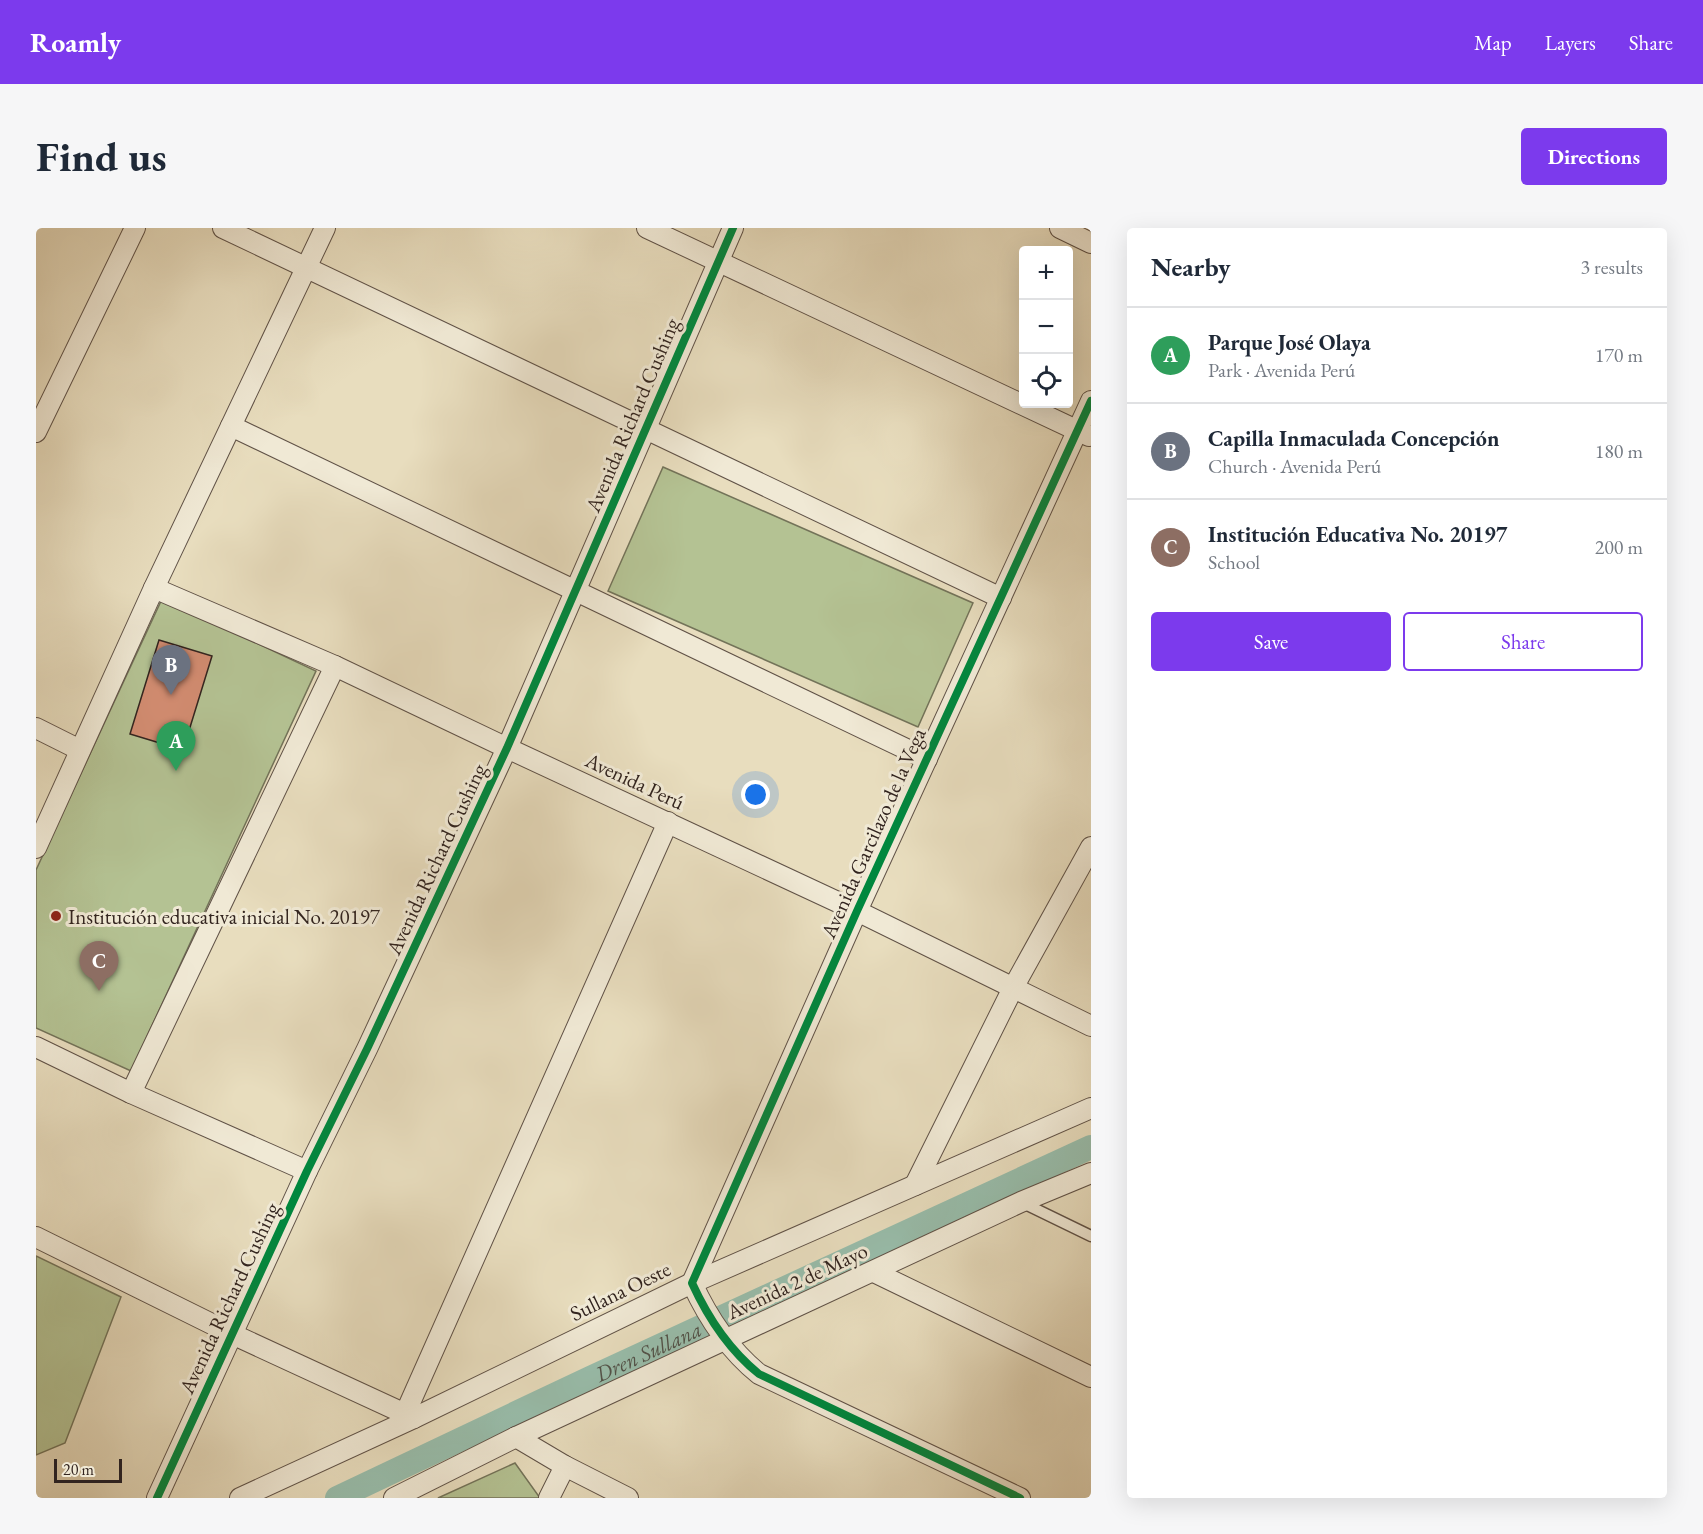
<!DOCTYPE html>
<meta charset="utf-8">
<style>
body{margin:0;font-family:"EB Garamond",serif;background:#f6f6f7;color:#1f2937}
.controls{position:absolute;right:18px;top:18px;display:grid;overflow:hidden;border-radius:6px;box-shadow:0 6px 24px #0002}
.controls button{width:54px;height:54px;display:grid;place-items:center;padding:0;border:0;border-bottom:2px solid #e0e1e3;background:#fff;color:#1f2937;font:30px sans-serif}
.scale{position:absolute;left:18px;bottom:15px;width:68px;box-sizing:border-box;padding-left:6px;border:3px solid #32241f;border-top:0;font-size:16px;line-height:21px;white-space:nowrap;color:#32241f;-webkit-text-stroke:4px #f0e9d5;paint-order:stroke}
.you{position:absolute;left:720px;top:567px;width:21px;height:21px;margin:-15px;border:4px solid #fff;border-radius:50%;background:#1a73e8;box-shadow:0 0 0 9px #1a73e833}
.badge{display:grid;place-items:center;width:39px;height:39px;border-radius:50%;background:#7c3aed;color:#fff;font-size:20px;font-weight:700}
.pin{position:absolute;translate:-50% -50px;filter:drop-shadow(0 2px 3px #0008)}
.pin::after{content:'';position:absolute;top:32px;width:21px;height:18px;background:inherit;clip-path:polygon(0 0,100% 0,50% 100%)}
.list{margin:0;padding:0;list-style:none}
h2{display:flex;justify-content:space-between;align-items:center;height:78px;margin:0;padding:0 24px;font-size:26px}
h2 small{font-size:20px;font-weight:400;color:#747a83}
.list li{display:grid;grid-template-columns:39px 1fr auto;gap:18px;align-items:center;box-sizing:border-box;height:96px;padding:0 24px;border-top:2px solid #e0e1e3}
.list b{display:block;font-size:22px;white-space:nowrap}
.list p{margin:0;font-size:20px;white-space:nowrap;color:#747a83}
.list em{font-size:20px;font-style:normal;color:#747a83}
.actions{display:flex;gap:12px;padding:18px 24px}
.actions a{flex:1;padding:14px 0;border:2px solid #7c3aed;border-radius:6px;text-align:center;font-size:21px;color:#7c3aed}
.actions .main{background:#7c3aed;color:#fff}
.icon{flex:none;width:33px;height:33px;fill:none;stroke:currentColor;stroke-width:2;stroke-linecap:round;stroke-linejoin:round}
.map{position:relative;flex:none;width:1055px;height:1270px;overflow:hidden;border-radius:6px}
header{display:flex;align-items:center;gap:36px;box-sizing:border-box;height:84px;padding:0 30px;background:#7c3aed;color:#fff}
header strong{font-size:28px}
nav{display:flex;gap:33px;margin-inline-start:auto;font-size:21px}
.intro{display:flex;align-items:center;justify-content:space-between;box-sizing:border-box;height:144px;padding:0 36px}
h1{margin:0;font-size:42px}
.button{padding:15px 27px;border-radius:6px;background:#7c3aed;color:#fff;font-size:21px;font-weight:700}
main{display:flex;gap:36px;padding:0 36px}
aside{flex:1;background:#fff;border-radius:6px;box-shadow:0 6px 24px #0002}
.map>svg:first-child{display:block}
</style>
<header>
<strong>Roamly</strong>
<nav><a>Map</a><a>Layers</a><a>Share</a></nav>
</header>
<div class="intro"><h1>Find us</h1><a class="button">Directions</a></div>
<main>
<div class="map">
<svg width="1055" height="1270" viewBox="0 0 1055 1270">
<rect width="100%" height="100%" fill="#e8ddbe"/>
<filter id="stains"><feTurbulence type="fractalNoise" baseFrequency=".00333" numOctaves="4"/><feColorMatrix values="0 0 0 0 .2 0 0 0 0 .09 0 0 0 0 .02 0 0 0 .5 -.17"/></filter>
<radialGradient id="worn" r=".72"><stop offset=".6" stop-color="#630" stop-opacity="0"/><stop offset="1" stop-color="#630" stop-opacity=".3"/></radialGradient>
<g fill="#b4c293" stroke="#737359" stroke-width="1.5">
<polygon points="627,239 937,375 882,499 572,363"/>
<polygon points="126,371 280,443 95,843 0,800 0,642"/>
<polygon points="0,1028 85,1069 29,1215 0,1227"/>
<polygon points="479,1235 504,1270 402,1270"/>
</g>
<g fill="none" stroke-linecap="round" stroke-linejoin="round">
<path stroke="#98bdab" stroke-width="24" id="s1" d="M 301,1270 L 554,1150 L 1055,919"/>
</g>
<polygon fill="#d28c71" stroke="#32241f" stroke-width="1.5" points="123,412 176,428 147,522 94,506"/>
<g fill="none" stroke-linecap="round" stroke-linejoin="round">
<defs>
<polyline id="lane" points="985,974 1055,1008"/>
<g id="street">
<polyline points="187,0 965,370"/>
<polyline points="611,0 1053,208"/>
<polyline points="1024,0 1055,15"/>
<polyline points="195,198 891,531"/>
<polyline points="0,204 99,0"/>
<polyline points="118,360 299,438 471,520 821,683 1055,798"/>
<polyline points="0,500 44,522"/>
<polyline points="0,620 118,360 289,0"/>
<polyline points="0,819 95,865 271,943"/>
<polyline points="95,865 299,438"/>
<polyline points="879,957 977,760 1055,619"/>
<polyline points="0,1009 196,1106 378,1190"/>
<polyline points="838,1044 1055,1149"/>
<polyline points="369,1186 632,594"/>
<polyline points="480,1209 529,1238 592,1270"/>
<polyline points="121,1270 271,943 331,821 471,520 697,0"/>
<polyline points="204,1270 378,1190 656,1055 1055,880"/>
<polyline points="358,1270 480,1209 985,974 1055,945"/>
<polyline points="513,1270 529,1238"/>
<path d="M 984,1270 L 723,1146 C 692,1121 672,1090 656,1055 L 821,683 L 1055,173"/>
</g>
</defs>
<use href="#lane" stroke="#605247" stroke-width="13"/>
<use href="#street" stroke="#605247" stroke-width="22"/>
<use href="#lane" stroke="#f0e9d5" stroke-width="10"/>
<use href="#street" stroke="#f0e9d5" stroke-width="20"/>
<defs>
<g id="cycleway">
<polyline points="121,1270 271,943 331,821 471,520 697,0"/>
<path d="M 984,1270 L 723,1146 C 692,1121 672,1090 656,1055 L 821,683 L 1055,173"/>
</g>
</defs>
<use href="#cycleway" stroke="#f0e9d5" stroke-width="11"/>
<use href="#cycleway" stroke="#00873e" stroke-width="8"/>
</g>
<circle fill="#8f2418" stroke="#f0e9d5" stroke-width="2" cx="20" cy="688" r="6"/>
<g text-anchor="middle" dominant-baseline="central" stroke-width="6" stroke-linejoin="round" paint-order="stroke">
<g font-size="21" fill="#32241f" stroke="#f0e9d5">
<text transform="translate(596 187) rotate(-67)">Avenida Richard Cushing</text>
<text transform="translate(599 553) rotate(25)">Avenida Perú</text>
<text transform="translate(837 605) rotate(-66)">Avenida Garcilazo de la Vega</text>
<text transform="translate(400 631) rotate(-65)">Avenida Richard Cushing</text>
<text transform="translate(761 1053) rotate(-25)">Avenida 2 de Mayo</text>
<text transform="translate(584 1063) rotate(-26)">Sullana Oeste</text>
<text transform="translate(193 1070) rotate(-65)">Avenida Richard Cushing</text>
</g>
<g font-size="21" fill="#32241f" stroke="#f0e9d5" text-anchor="start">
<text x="32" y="688">Institución educativa inicial No. 20197</text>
</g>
<g font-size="22" font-style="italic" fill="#515249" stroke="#f0e9d5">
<text stroke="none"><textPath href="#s1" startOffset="344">Dren Sullana</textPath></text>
</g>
</g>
<rect width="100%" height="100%" filter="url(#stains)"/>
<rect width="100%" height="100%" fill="url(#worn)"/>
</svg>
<div class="controls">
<button>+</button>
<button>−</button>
<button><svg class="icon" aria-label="locate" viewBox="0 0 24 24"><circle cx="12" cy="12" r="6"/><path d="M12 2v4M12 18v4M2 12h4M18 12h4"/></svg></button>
</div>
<div class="scale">20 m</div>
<div class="you"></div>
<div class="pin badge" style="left:140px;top:543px;background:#2e9e5b">A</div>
<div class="pin badge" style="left:135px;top:467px;background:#6b7280">B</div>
<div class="pin badge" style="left:63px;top:763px;background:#8d6e63">C</div>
</div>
<aside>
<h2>Nearby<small>3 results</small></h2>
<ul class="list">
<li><span class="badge" style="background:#2e9e5b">A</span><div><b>Parque José Olaya</b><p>Park · Avenida Perú</p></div><em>170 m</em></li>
<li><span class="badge" style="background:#6b7280">B</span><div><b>Capilla Inmaculada Concepción</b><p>Church · Avenida Perú</p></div><em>180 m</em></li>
<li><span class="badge" style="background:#8d6e63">C</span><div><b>Institución Educativa No. 20197</b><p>School</p></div><em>200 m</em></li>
</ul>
<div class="actions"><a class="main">Save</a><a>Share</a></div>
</aside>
</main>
